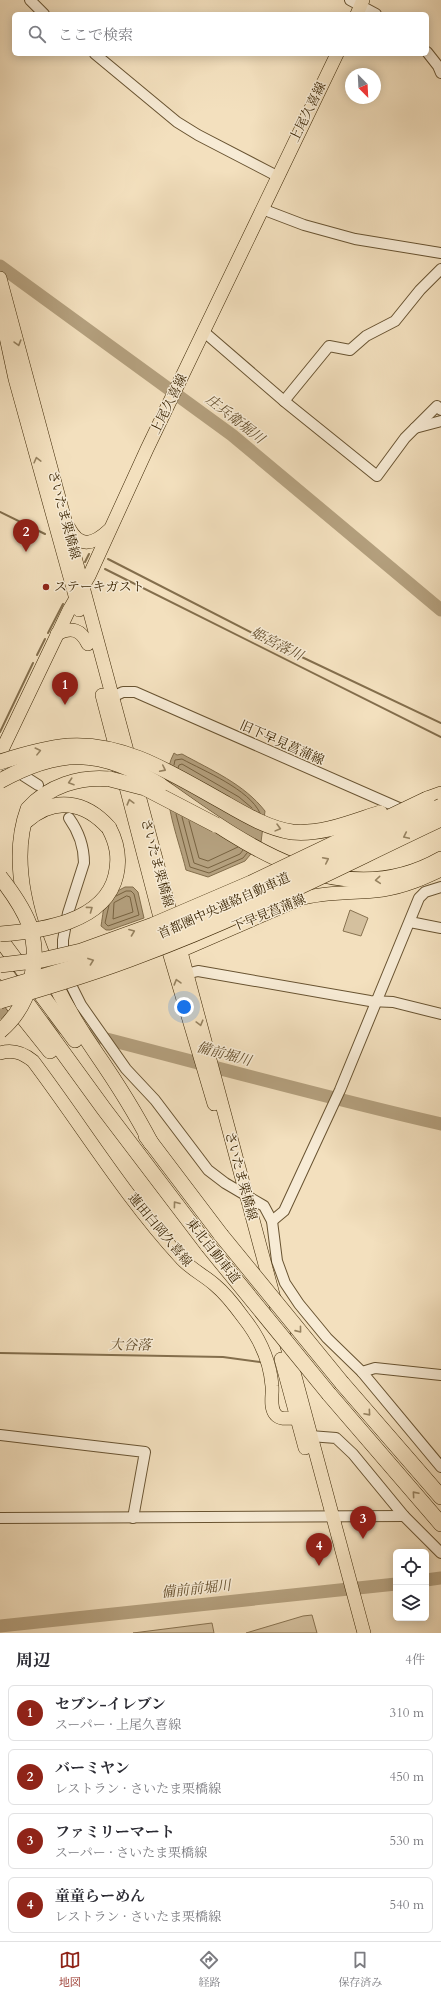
<!DOCTYPE html>
<html lang="ja">
<meta charset="utf-8">
<style>
body{margin:0;font-family:Cardo,"Noto Serif JP",serif;background:#f2f2f3;color:#2b2b33}
.controls{position:absolute;right:12px;bottom:12px;display:grid;overflow:hidden;border-radius:6px;box-shadow:0 2px 10px #0003}
.controls button{width:36px;height:36px;display:grid;place-items:center;padding:0;border:0;border-bottom:1px solid #e1e1e2;background:#fff;color:#2b2b33;font:20px sans-serif}
.compass{position:absolute;left:345px;top:68px;width:36px;height:36px;border-radius:50%;background:#fff;box-shadow:0 2px 10px #0003;rotate:156deg}
.you{position:absolute;left:184px;top:1007px;width:14px;height:14px;margin:-10px;border:3px solid #fff;border-radius:50%;background:#1a73e8;box-shadow:0 0 0 6px #1a73e833}
.badge{display:grid;place-items:center;width:26px;height:26px;border-radius:50%;background:#8f2418;color:#fff;font-size:13px;font-weight:700}
.pin{position:absolute;translate:-50% -33px;filter:drop-shadow(0 1px 2px #0008)}
.pin::after{content:'';position:absolute;top:21px;width:14px;height:12px;background:inherit;clip-path:polygon(0 0,100% 0,50% 100%)}
.list{margin:0;padding:0;list-style:none}
h2{display:flex;justify-content:space-between;align-items:center;height:52px;margin:0;padding:0 16px;font-size:17px}
h2 small{font-size:13px;font-weight:400;color:#7c7c81}
.list li{display:grid;grid-template-columns:26px 1fr auto;gap:12px;align-items:center;box-sizing:border-box;height:56px;margin:0 8px 8px;padding:0 8px;border:1px solid #e1e1e2;border-radius:6px}
.list b{display:block;font-size:15px;white-space:nowrap}
.list p{margin:0;font-size:13px;white-space:nowrap;color:#7c7c81}
.list em{font-size:13px;font-style:normal;color:#7c7c81}
.icon{flex:none;width:22px;height:22px;fill:none;stroke:currentColor;stroke-width:2;stroke-linecap:round;stroke-linejoin:round}
.map{position:relative;flex:none;width:441px;height:1633px;overflow:hidden}
.search{position:absolute;background:#fff;box-shadow:0 2px 10px #0003;left:12px;right:12px;top:12px;height:44px;display:flex;align-items:center;gap:10px;box-sizing:border-box;padding:0 14px;border-radius:6px;color:#7c7c81;font-size:15px}
.sheet{height:308px;background:#fff}
nav{display:flex;justify-content:space-around;align-items:center;box-sizing:border-box;height:56px;border-top:1px solid #e1e1e2;background:#fff;font-size:11px;color:#7c7c81}
nav a{display:grid;justify-items:center;gap:2px}
nav .on{color:#8f2418}
.map>svg:first-child{display:block}
</style>
<div class="map">
<svg width="441" height="1633" viewBox="0 0 441 1633">
<rect width="100%" height="100%" fill="#f3e0be"/>
<filter id="stains"><feTurbulence type="fractalNoise" baseFrequency=".005" numOctaves="4"/><feColorMatrix values="0 0 0 0 .2 0 0 0 0 .09 0 0 0 0 .02 0 0 0 .5 -.17"/></filter>
<radialGradient id="worn" r=".72"><stop offset=".6" stop-color="#630" stop-opacity="0"/><stop offset="1" stop-color="#630" stop-opacity=".3"/></radialGradient>
<g fill="#d4c09e" stroke="#877250">
<polygon points="350,910 368,918 361,936 343,931"/>
<polygon points="312,1615 317,1633 246,1633 303,1616"/>
<polygon points="212,1623 214,1633 133,1633"/>
</g>
<g fill="#b4a07e" stroke="#836e4c">
<path d="M 174,753 L 177,755 L 182,754 C 211,770 244,784 265,811 L 261,842 L 245,861 L 208,877 L 186,870 C 178,836 156,786 174,753 Z"/>
<path d="M 125,887 L 133,887 L 138,892 L 144,918 L 110,930 L 106,930 L 101,926 C 105,902 102,899 125,887 Z"/>
</g>
<g fill="none" stroke-linecap="round" stroke-linejoin="round">
<g stroke="#776240" stroke-width="1">
<path d="M 174,765 L 175,760 L 182,759 C 204,771 249,789 260,813"/>
<polyline points="178,768 179,765 182,764 239,797 252,808"/>
<polyline points="176,814 190,867 209,873 243,858 247,853"/>
<polyline points="182,817 194,863 208,868 240,854 243,850"/>
<polyline points="189,821 199,858 208,861 238,847"/>
<polygon points="127,896 130,897 133,912 113,919 114,903"/>
<polyline points="109,905 105,923 108,926 139,915 134,894 131,891 126,891 116,896"/>
</g>
<g stroke="#836e4c" stroke-width="2">
<polyline points="0,512 45,534"/>
<polyline points="108,559 268,641 441,723"/>
<polyline points="85,562 89,554"/>
<polyline points="105,569 441,737"/>
<polyline points="48,633 63,604"/>
<polyline points="37,655 45,639"/>
<polyline points="0,732 33,663"/>
<polyline points="0,1353 223,1357 260,1362"/>
</g>
<g stroke="#b4a07e" stroke-width="13">
<polyline points="0,266 232,435 441,610"/>
<path d="M 0,1012 C 147,1048 293,1090 441,1124"/>
<polyline points="426,1580 441,1578"/>
<polyline points="0,1626 396,1584"/>
</g>
<defs>
<g id="minor">
<polyline points="30,0 44,14"/>
<polyline points="350,0 376,14"/>
<polyline points="427,52 438,66 441,73"/>
<polyline points="95,54 177,122 198,135 277,176"/>
<polyline points="262,209 304,225 355,239 441,253"/>
<polyline points="203,331 284,401 377,476 405,438 437,406 441,410"/>
<polyline points="284,401 329,346 350,350 366,336 395,321 420,290 441,269"/>
<polyline points="415,428 441,421"/>
<polyline points="112,697 123,692 135,692 406,811"/>
<polyline points="0,763 13,769 38,785"/>
<path d="M 69,818 C 79,832 84,846 84,863 L 68,913 L 63,940 L 63,963 L 67,977 L 81,1005 L 126,1069 L 155,1100 L 208,1170 L 225,1183 L 264,1206 L 272,1221 L 277,1261 L 285,1283 L 299,1304 L 327,1338 L 362,1372 L 441,1467"/>
<polyline points="410,922 441,928"/>
<polyline points="186,974 198,971 370,1001 393,1002 441,1014"/>
<polyline points="272,1221 284,1211 340,1090 419,898 425,892 441,887"/>
<polyline points="362,1372 375,1368 441,1375"/>
<polyline points="0,1435 145,1452 133,1518"/>
<polyline points="310,1436 336,1438 353,1454 404,1516 441,1553"/>
<polyline points="0,1518 404,1516"/>
</g>
<g id="major">
<polyline points="357,14 363,0"/>
<polyline points="0,278 364,1633"/>
<polyline points="0,309 15,379 79,610"/>
<path d="M 69,528 C 80,549 94,544 109,530"/>
<path d="M 57,634 C 72,626 81,630 88,644"/>
<polyline points="102,695 169,952 214,1104"/>
<polyline points="0,754 69,610 89,576 147,449 337,54"/>
<path d="M 172,951 L 187,948 L 300,899 C 327,891 355,894 383,890 C 404,887 422,879 441,870"/>
<path d="M 0,1053 C 13,1049 23,1053 33,1061 C 82,1126 125,1197 180,1257 C 190,1269 204,1275 215,1285 C 226,1294 235,1306 243,1317 C 259,1337 270,1360 272,1386 C 273,1394 269,1408 276,1415 C 280,1420 290,1418 296,1418"/>
<polyline points="281,1359 305,1448"/>
</g>
<g id="highway">
<path d="M 110,779 C 80,776 48,786 28,809 C 0,885 52,990 96,1053 C 116,1082 135,1112 151,1143"/>
<path d="M 160,785 C 242,843 339,917 441,859"/>
<polyline points="427,799 441,794"/>
<path d="M 26,821 C 54,796 85,801 109,828"/>
<polyline points="0,939 75,1040"/>
<polyline points="0,966 104,1109 208,1246"/>
<polyline points="10,1001 50,1051"/>
<polyline points="146,1136 221,1235"/>
<polyline points="342,1383 441,1497"/>
<polyline points="329,1394 441,1524"/>
</g>
</defs>
<use href="#minor" stroke="#685331" stroke-width="12"/>
<use href="#major" stroke="#3a2402" stroke-width="14"/>
<use href="#highway" stroke="#3a2402" stroke-width="16"/>
<use href="#minor" stroke="#f7ebd5" stroke-width="10"/>
<use href="#major" stroke="#f3e0be" stroke-width="13"/>
<use href="#highway" stroke="#f3e0be" stroke-width="15"/>
<defs>
<g id="highway-bridge">
<path d="M 0,762 C 22,755 45,748 68,746 C 125,742 174,775 223,802 C 244,814 267,828 292,832 C 322,835 352,822 380,813"/>
<polyline points="110,779 145,788 216,825"/>
<path d="M 0,781 C 61,747 101,749 160,785"/>
<path d="M 0,877 C 11,891 22,906 29,924 C 42,961 30,1006 0,1031"/>
<path d="M 0,934 C 40,931 105,923 116,875 C 120,857 117,843 109,828"/>
<polyline points="0,965 42,960 81,951 153,925 251,883 427,799"/>
<polyline points="0,989 81,965 192,922 441,806"/>
<path d="M 0,1001 C 48,987 95,973 141,955 C 244,917 341,866 441,819"/>
<polyline points="221,1235 342,1383"/>
<polyline points="208,1246 329,1394"/>
</g>
</defs>
<use href="#highway-bridge" stroke="#3a2402" stroke-width="16" stroke-linecap="butt"/>
<use href="#highway-bridge" stroke="#f3e0be" stroke-width="15"/>
</g>
<defs><path id="oneway-chevron" d="M-2-3.5L2.5 0L-2 3.5" fill="none" stroke-width="1.6" stroke-linecap="round" stroke-linejoin="round"/></defs>
<g stroke="#968260">
<use href="#oneway-chevron" transform="translate(18 343) rotate(74)"/>
<use href="#oneway-chevron" transform="translate(37 460) rotate(-104)"/>
<use href="#oneway-chevron" transform="translate(38 751) rotate(-14)"/>
<use href="#oneway-chevron" transform="translate(163 769) rotate(26)"/>
<use href="#oneway-chevron" transform="translate(71 782) rotate(162)"/>
<use href="#oneway-chevron" transform="translate(130 802) rotate(-105)"/>
<use href="#oneway-chevron" transform="translate(278 828) rotate(15)"/>
<use href="#oneway-chevron" transform="translate(406 836) rotate(155)"/>
<use href="#oneway-chevron" transform="translate(326 860) rotate(-26)"/>
<use href="#oneway-chevron" transform="translate(378 880) rotate(175)"/>
<use href="#oneway-chevron" transform="translate(90 909) rotate(-36)"/>
<use href="#oneway-chevron" transform="translate(132 932) rotate(-21)"/>
<use href="#oneway-chevron" transform="translate(91 961) rotate(-20)"/>
<use href="#oneway-chevron" transform="translate(177 982) rotate(-106)"/>
<use href="#oneway-chevron" transform="translate(200 1023) rotate(75)"/>
<use href="#oneway-chevron" transform="translate(176 1204) rotate(-127)"/>
<use href="#oneway-chevron" transform="translate(299 1330) rotate(51)"/>
<use href="#oneway-chevron" transform="translate(368 1413) rotate(49)"/>
<use href="#oneway-chevron" transform="translate(415 1494) rotate(-131)"/>
</g>
<circle fill="#8f2418" stroke="#f7ebd5" stroke-width="1.5" cx="46" cy="587" r="4"/>
<g text-anchor="middle" dominant-baseline="central" stroke-width="3" stroke-linejoin="round" paint-order="stroke">
<g font-size="13" fill="#3a2402" stroke="#f7ebd5">
<text transform="translate(308 112) rotate(-64)">上尾久喜線</text>
<text transform="translate(169 404) rotate(-64)">上尾久喜線</text>
<text transform="translate(64 515) rotate(75)">さいたま栗橋線</text>
<text transform="translate(282 743) rotate(24)">旧下早見菖蒲線</text>
<text transform="translate(157 863) rotate(75)">さいたま栗橋線</text>
<text transform="translate(224 906) rotate(-24)">首都圏中央連絡自動車道</text>
<text transform="translate(269 913) rotate(-22)">下早見菖蒲線</text>
<text transform="translate(241 1176) rotate(75)">さいたま栗橋線</text>
<text transform="translate(160 1230) rotate(50)">蓮田白岡久喜線</text>
<text transform="translate(213 1251) rotate(52)">東北自動車道</text>
</g>
<g font-size="13" fill="#3a2402" stroke="#f7ebd5" text-anchor="start">
<text x="54" y="587">ステーキガスト</text>
</g>
<g font-size="14" font-style="italic" fill="#654f2d" stroke="#f7ebd5">
<text transform="translate(235 419) rotate(38)">庄兵衛堀川</text>
<text transform="translate(277 644) rotate(27)">姫宮落川</text>
<text transform="translate(224 1054) rotate(15)">備前堀川</text>
<text transform="translate(130 1345) rotate(1)">大谷落</text>
<text transform="translate(196 1589) rotate(-6)">備前前堀川</text>
</g>
</g>
<rect width="100%" height="100%" filter="url(#stains)"/>
<rect width="100%" height="100%" fill="url(#worn)"/>
</svg>
<div class="controls">
<button><svg class="icon" aria-label="locate" viewBox="0 0 24 24"><circle cx="12" cy="12" r="6"/><path d="M12 2v4M12 18v4M2 12h4M18 12h4"/></svg></button>
<button><svg class="icon" aria-label="layers" viewBox="0 0 24 24"><path d="M12 4l9 5-9 5-9-5zM3 14l9 5 9-5"/></svg></button>
</div>
<svg class="compass" viewBox="-18 -18 36 36"><path d="M0-13l5 13h-10z" fill="#e53935"/><path d="M0 13l5-13h-10z" fill="#7c7c81"/></svg>
<div class="you"></div>
<div class="pin badge" style="left:65px;top:705px">1</div>
<div class="pin badge" style="left:26px;top:552px">2</div>
<div class="pin badge" style="left:363px;top:1539px">3</div>
<div class="pin badge" style="left:319px;top:1566px">4</div>
<div class="search"><svg class="icon" aria-label="search" viewBox="0 0 24 24"><circle cx="10" cy="10" r="6"/><path d="M15 15l6 6"/></svg>ここで検索</div>
</div>
<section class="sheet">
<h2>周辺<small>4件</small></h2>
<ul class="list">
<li><span class="badge">1</span><div><b>セブン-イレブン</b><p>スーパー · 上尾久喜線</p></div><em>310 m</em></li>
<li><span class="badge">2</span><div><b>バーミヤン</b><p>レストラン · さいたま栗橋線</p></div><em>450 m</em></li>
<li><span class="badge">3</span><div><b>ファミリーマート</b><p>スーパー · さいたま栗橋線</p></div><em>530 m</em></li>
<li><span class="badge">4</span><div><b>童童らーめん</b><p>レストラン · さいたま栗橋線</p></div><em>540 m</em></li>
</ul>
</section>
<nav>
<a class="on"><svg class="icon" aria-label="map" viewBox="0 0 24 24"><path d="M3 6l6-2 6 2 6-2v14l-6 2-6-2-6 2zM9 4v14M15 6v14"/></svg>地図</a>
<a><svg class="icon" aria-label="directions" viewBox="0 0 24 24"><path d="M12 3l9 9-9 9-9-9zM9 14v-3h6M13 9l2 2-2 2"/></svg>経路</a>
<a><svg class="icon" aria-label="saved" viewBox="0 0 24 24"><path d="M7 4h10v16l-5-4-5 4z"/></svg>保存済み</a>
</nav>
